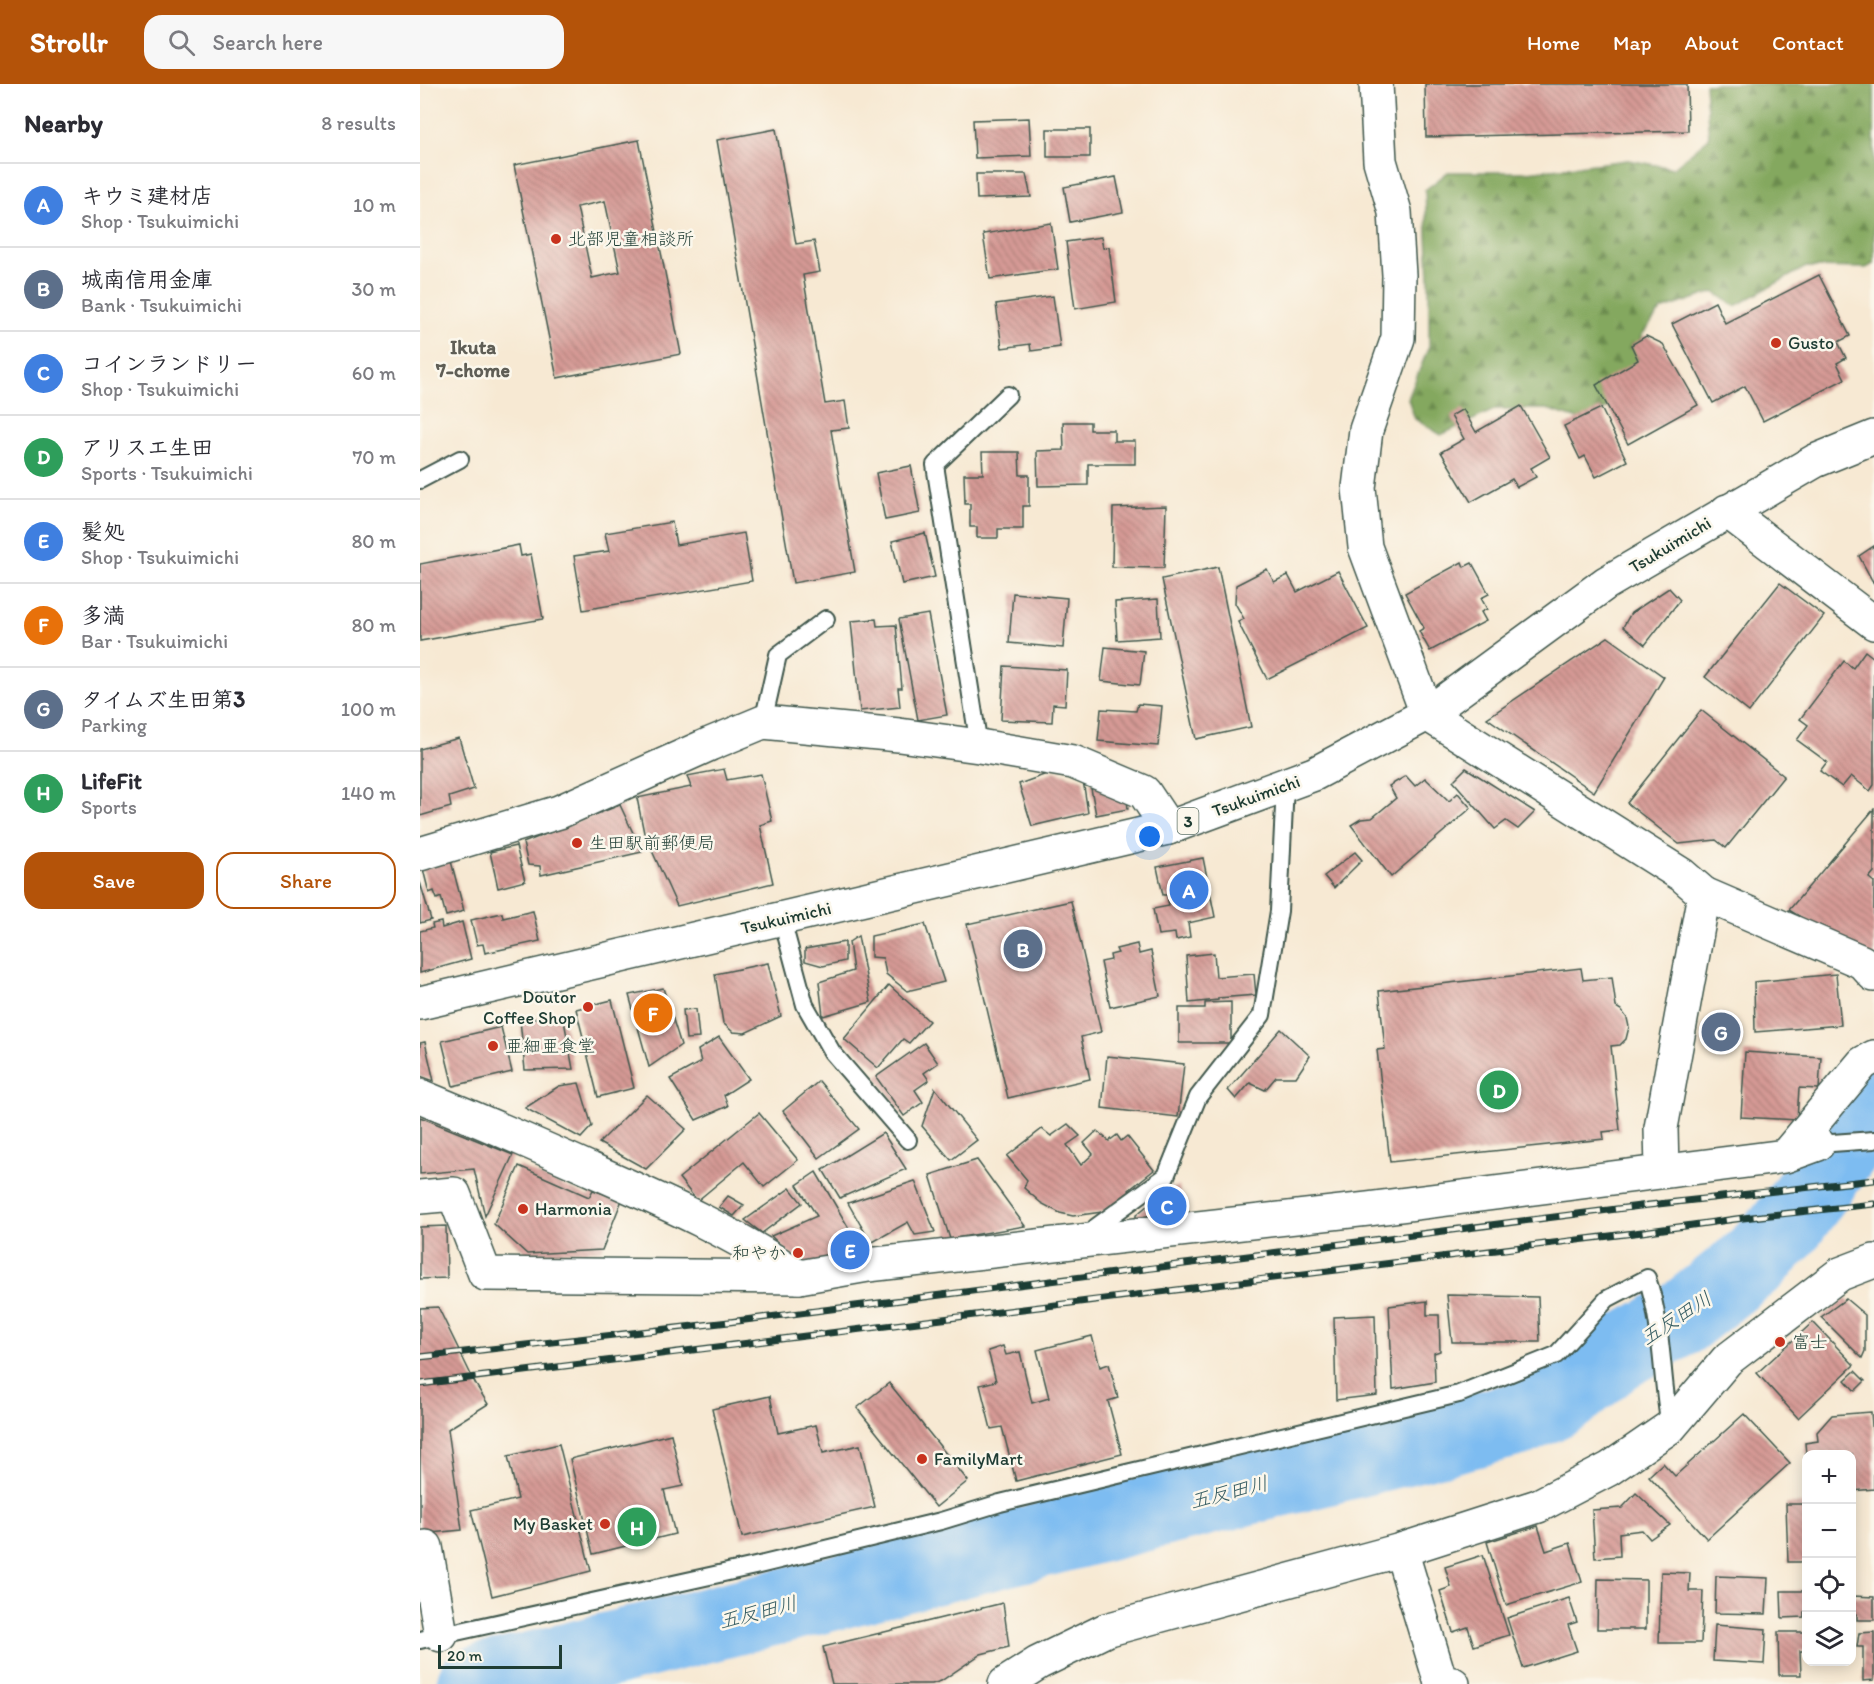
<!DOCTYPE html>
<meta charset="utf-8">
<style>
body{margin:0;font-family:Itim,"Klee One",sans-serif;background:#f7f7f7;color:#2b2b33}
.controls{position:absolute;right:18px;bottom:18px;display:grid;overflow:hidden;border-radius:12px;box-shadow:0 3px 15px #0003}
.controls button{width:54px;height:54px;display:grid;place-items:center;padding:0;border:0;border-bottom:2px solid #e1e1e2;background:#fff;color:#2b2b33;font:30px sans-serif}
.scale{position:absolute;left:18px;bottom:15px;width:124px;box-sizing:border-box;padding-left:6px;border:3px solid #1f3d34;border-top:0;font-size:16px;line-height:21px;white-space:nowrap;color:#1f3d34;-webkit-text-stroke:4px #fbf7ec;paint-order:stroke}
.you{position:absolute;left:730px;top:753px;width:21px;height:21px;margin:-15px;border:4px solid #fff;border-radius:50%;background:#1a73e8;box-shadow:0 0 0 9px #1a73e833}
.badge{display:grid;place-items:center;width:39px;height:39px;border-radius:50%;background:#b45309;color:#fff;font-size:20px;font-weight:700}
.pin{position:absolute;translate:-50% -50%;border:3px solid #fff;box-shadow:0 2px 6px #0006}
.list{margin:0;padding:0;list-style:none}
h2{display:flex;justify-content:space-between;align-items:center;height:78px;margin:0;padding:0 24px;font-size:26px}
h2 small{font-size:20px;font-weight:400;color:#7c7c81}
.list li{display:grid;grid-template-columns:39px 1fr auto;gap:18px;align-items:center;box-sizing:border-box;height:84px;padding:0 24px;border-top:2px solid #e1e1e2}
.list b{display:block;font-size:22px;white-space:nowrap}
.list p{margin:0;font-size:20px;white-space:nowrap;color:#7c7c81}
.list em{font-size:20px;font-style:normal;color:#7c7c81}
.actions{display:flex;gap:12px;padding:18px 24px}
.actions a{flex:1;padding:14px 0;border:2px solid #b45309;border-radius:18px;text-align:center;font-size:21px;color:#b45309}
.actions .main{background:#b45309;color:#fff}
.icon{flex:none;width:33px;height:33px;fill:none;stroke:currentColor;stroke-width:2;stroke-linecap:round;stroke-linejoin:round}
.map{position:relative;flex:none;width:1454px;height:1600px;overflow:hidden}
header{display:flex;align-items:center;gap:36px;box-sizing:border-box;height:84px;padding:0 30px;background:#b45309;color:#fff}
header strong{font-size:28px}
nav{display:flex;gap:33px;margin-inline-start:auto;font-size:21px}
.search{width:420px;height:54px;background:#f7f7f7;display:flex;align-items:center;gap:15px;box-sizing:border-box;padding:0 21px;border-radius:18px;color:#7c7c81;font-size:22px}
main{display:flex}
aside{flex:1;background:#fff}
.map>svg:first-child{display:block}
</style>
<header>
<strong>Strollr</strong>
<div class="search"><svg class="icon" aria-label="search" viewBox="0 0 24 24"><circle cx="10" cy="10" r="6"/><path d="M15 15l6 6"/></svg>Search here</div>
<nav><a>Home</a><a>Map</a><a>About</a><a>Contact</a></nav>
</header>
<main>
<aside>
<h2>Nearby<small>8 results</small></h2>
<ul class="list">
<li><span class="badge" style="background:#3f7fe0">A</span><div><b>キウミ建材店</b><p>Shop · Tsukuimichi</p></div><em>10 m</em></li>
<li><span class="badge" style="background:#5c6f8a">B</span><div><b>城南信用金庫</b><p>Bank · Tsukuimichi</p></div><em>30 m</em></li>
<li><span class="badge" style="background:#3f7fe0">C</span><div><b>コインランドリー</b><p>Shop · Tsukuimichi</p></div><em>60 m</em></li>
<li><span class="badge" style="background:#2e9e5b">D</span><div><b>アリスエ生田</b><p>Sports · Tsukuimichi</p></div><em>70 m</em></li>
<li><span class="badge" style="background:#3f7fe0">E</span><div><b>髪処</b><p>Shop · Tsukuimichi</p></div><em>80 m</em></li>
<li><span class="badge" style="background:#e8710a">F</span><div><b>多満</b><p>Bar · Tsukuimichi</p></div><em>80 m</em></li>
<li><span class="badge" style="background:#5c6f8a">G</span><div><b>タイムズ生田第3</b><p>Parking</p></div><em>100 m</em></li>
<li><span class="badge" style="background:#2e9e5b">H</span><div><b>LifeFit</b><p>Sports</p></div><em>140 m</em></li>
</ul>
<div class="actions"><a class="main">Save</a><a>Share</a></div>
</aside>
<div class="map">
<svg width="1454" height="1600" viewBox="0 0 1454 1600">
<defs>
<pattern id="forest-firs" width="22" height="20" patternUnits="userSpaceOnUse" patternTransform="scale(1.5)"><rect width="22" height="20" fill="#84a85e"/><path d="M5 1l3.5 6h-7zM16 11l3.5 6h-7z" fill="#6b8a4e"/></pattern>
<pattern id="building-back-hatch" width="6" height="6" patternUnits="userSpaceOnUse" patternTransform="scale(1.5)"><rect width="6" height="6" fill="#d69a95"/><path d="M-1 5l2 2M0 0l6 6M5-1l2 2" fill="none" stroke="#ad7f7a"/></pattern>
</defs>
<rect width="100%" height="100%" fill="#fbf7ec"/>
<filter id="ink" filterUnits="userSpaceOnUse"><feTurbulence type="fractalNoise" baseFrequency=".0167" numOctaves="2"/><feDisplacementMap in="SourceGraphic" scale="12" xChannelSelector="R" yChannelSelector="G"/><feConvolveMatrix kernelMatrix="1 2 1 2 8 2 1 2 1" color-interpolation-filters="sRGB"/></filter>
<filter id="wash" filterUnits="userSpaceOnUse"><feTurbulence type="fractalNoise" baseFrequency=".008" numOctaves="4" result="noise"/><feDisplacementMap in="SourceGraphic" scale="24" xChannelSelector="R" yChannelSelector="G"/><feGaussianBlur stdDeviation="1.35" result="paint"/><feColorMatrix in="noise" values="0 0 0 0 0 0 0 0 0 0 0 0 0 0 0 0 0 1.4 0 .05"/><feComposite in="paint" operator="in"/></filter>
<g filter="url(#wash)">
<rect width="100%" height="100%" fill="#f7e9d3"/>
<polygon fill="url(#forest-firs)" stroke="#527249" stroke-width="1.5" points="1285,0 1454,0 1454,180 1446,184 1386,183 1315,222 1294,208 1241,226 1221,252 1212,306 1167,338 1127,325 1076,325 1021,351 995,335 988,315 1009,262 1009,195 1005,106 1028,88 1107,88 1208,76 1253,84 1289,54"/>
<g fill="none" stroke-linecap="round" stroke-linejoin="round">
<polyline stroke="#7dbcf1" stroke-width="75" points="54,1600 1098,1335 1143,1313 1196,1271 1261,1235 1334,1177 1365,1144 1454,1021"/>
</g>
<g id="blocks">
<g fill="url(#building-back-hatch)" fill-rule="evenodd">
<polygon points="1005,0 1267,0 1268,47 1006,53"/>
<polygon points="609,34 611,72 555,74 553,36"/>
<polygon points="356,45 376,160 394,157 400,188 383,191 405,320 425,317 429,344 411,346 435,488 373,499 297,56"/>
<rect x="627" y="45" width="43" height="28"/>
<path d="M 219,56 L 261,270 L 137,294 L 94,81 ZM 185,117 L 200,188 L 172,194 L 157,123 Z"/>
<polygon points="556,90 606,90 611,113 557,115"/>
<polygon points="696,93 703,128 650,138 644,103"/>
<polygon points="631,139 638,185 570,195 563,150"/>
<polygon points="681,153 683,164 689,163 696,218 655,225 646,158"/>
<polygon points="1399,191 1430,252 1418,258 1426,274 1417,279 1425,295 1343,337 1325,302 1293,319 1252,240 1295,218 1305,239"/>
<polygon points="633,212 640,263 611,267 610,260 582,264 576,220"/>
<polygon points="1226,252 1243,260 1278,321 1208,360 1176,301 1218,276 1211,261"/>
<polygon points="1101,322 1130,373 1111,384 1116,393 1097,403 1092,395 1051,418 1021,368 1044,355 1031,332 1043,325 1056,348"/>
<polygon points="1181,324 1207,377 1176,393 1165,372 1160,375 1144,342"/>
<polygon points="643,338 670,338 670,346 694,346 694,357 715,357 715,380 668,380 668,401 618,402 617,367 644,366"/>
<polygon points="562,368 599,368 600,391 609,391 609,422 603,422 603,445 578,445 578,454 557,454 557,443 550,443 550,420 545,420 544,390 563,390"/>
<polygon points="491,382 500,429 465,436 456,389"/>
<polygon points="746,422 744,484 692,483 693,424"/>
<polygon points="252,438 256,461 324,449 332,497 163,526 154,472 189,467 185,449"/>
<polygon points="505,449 515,493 482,500 472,457"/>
<polygon points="99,461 101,472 111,470 123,535 0,557 0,480"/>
<polygon points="1454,462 1454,500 1439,472"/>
<polygon points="1042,478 1044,483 1052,479 1069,510 1061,514 1067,525 1061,528 1066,537 1010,567 999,547 1004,544 985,509"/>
<polygon points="798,483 831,643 776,655 742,495"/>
<polygon points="847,485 854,498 868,491 877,508 918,487 948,544 847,595 818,538 824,535 815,519 816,501"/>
<polygon points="1360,499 1404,532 1329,628 1285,593"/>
<polygon points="1249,504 1260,516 1225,561 1203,543 1211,529"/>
<polygon points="593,509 647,514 643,564 589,559"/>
<polygon points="738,515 740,553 697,556 695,518"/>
<polygon points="508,530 527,631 498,636 479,535"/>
<polygon points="456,535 457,542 476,541 482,604 478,604 480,623 440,627 431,537"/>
<polygon points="1188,553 1244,593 1174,708 1067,634"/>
<polygon points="685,563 724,567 720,601 681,597"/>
<polygon points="1445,567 1454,574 1454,701 1450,707 1431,692 1422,703 1400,687 1407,678 1377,656 1388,641 1380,635 1424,577 1433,584"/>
<polygon points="584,582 647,586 645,621 633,620 632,638 581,636"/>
<polygon points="718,620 742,622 738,662 678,657 681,625 716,627"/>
<polygon points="1281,626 1364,692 1306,764 1296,756 1259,760 1207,719"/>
<polygon points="39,654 54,705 29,713 31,723 0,732 0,665"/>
<polygon points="1046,684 1115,728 1098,745 1086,737 1075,745 1033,697"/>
<polygon points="304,685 307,696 341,690 352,737 340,741 353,799 257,822 224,749 217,714 271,703 267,692"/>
<polygon points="635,687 663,696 668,729 612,742 599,700"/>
<polygon points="986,692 995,702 1005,694 1029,717 1038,709 1051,724 971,793 931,741 941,735 952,734 976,714 969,702"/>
<polygon points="670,699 706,708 708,725 676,731"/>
<polygon points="200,721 222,768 121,791 120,782 108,781 103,759"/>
<polygon points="1454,725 1454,788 1449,794 1454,798 1454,879 1369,826"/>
<polygon points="96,762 105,797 78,804 70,768"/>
<polygon points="935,768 942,776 914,804 904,792"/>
<polygon points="783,774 795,833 768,839 770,853 756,856 755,849 738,851 733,825 749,822 747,811 743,811 737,783"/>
<polygon points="31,777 44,827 26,832 21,813 17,815 14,807 9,809 3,785"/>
<polygon points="0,798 11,836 0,839"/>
<polygon points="651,817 681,948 661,953 670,995 588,1014 547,840"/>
<polygon points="113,827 120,857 65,869 63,860 57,861 51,836 82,829 83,834"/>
<polygon points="21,838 22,844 42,838 51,875 0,889 0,847 13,844 12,840"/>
<polygon points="505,840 524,898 487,907 466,890 463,874 451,873 451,852"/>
<polygon points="438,852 451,918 403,932 399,898 433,887 429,858"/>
<polygon points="425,858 425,877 403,882 385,877 385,865"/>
<polygon points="717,860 719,870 731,867 740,912 690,923 681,878 691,876 690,871 698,869 696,865"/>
<polygon points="794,869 796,893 834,890 836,911 798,914 798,916 769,919 766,872"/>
<polygon points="348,879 361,932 325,949 313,948 303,939 295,890"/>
<polygon points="1161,884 1163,896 1192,893 1196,923 1201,926 1207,934 1209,943 1206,955 1200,961 1191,962 1200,1046 1183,1048 1184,1055 970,1078 957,966 965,965 959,907"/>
<polygon points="1416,890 1421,941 1335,948 1334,898"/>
<polygon points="469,901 509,937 489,959 483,955 458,984 424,955"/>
<polygon points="243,904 261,961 229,983 209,911"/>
<polygon points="192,916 214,1004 178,1013 156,925"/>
<polygon points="811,918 811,959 759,959 759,924 785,924 785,919"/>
<polygon points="276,925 279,954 266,955 263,926"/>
<polygon points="143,931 153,985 105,986 100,936"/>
<polygon points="81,943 92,988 33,1002 22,957"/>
<polygon points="861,945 890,972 876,993 856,993 845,1006 830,999 816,1015 808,1006"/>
<polygon points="299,953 329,995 304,1011 308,1022 276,1036 250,995 281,978 278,966"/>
<polygon points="5,958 14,997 0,992 0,959"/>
<polygon points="504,959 518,979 504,989 509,996 495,1006 503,1018 484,1032 456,993"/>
<polygon points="1325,968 1401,973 1399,1005 1379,1004 1377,1036 1321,1033"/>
<polygon points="687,972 764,980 758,1033 682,1024"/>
<polygon points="399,997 439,1045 399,1074 363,1027"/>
<polygon points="159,999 172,1042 161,1054 105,1024 139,1002"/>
<polygon points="515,1004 557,1056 531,1076 502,1042"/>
<polygon points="227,1011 266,1045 226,1085 179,1059"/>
<polygon points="339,1029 378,1076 344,1103 324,1078 277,1117 259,1094"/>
<polygon points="0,1033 93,1071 65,1132 54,1085 0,1090"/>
<polygon points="648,1040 660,1052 647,1061 661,1081 673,1070 664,1059 677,1047 689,1057 697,1051 701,1057 707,1052 734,1086 709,1106 711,1110 682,1128 653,1132 640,1129 621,1119 604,1104 607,1096 587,1072 622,1045 631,1052"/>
<polygon points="463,1049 486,1085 420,1114 403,1086"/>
<polygon points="557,1076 605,1142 530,1155 510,1091"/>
<polygon points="99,1082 169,1113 173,1106 202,1116 182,1166 107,1170 74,1140"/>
<polygon points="396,1088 444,1170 383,1182 351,1152 397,1132 377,1101"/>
<polygon points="495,1097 515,1148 495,1151 488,1138 451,1159 428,1119"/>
<polygon points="759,1102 763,1126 716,1134 716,1131 745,1107"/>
<polygon points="370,1104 382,1119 342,1149 325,1136"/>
<polygon points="308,1112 324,1121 314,1132 299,1123"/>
<polygon points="26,1142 27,1194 0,1195 0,1143"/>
<polygon points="1027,1211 1118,1213 1120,1258 1032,1258"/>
<polygon points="1426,1215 1445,1231 1445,1267 1442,1274 1401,1233"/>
<polygon points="1007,1217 1007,1231 1019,1231 1020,1267 1014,1269 1015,1298 973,1305 969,1222"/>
<polygon points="18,1223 56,1301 68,1320 28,1345 42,1446 0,1450 0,1224"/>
<polygon points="955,1231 957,1311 916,1316 914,1233"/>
<polygon points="1393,1238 1434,1281 1378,1334 1337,1289"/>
<polygon points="672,1252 680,1283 689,1280 698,1314 688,1317 702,1370 596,1397 582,1343 571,1345 560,1301 576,1297 568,1267 583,1262 586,1271 600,1268 612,1319 629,1314 617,1266"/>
<polygon points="1435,1287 1445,1297 1435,1307 1425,1296"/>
<polygon points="469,1299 548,1397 516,1423 437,1324"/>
<polygon points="350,1312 358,1349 396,1341 403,1369 440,1361 455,1423 322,1453 292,1325"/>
<polygon points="1451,1328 1454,1369 1454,1405 1432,1407 1432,1370 1386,1370 1385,1359 1398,1357 1397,1348 1412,1331"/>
<polygon points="1324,1330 1370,1379 1287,1455 1229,1392 1243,1379 1255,1392"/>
<polygon points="251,1350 263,1402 244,1406 255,1450 173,1470 150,1375"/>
<polygon points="139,1360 171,1487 72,1512 51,1426 98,1415 88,1372"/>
<polygon points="1216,1409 1250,1441 1230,1455 1222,1446 1199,1449 1200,1472 1175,1474 1172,1426 1202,1424"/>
<polygon points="1366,1420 1386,1420 1386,1478 1368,1478"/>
<polygon points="1118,1442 1126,1467 1150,1459 1162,1498 1086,1521 1067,1458"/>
<polygon points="1063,1471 1089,1551 1054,1562 1048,1543 1033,1548 1020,1507 1031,1503 1025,1483"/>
<polygon points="1241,1488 1270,1489 1269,1507 1283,1507 1281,1559 1239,1559"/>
<polygon points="1296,1492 1348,1494 1346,1530 1295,1529"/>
<polygon points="1178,1495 1226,1496 1226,1545 1177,1545"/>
<polygon points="1361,1507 1386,1507 1386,1528 1384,1528 1384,1533 1362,1534"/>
<polygon points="1432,1512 1454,1513 1454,1536 1437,1536 1437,1530 1432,1530"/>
<polygon points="1149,1514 1157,1538 1148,1541 1157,1567 1103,1584 1087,1534"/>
<polygon points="583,1519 589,1563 561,1570 521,1597 512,1600 412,1600 403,1563"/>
<polygon points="1295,1541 1346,1545 1344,1580 1293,1577"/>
<polygon points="1358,1548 1386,1548 1386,1567 1380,1567 1381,1591 1359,1591"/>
<polygon points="1454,1548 1454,1596 1443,1597 1443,1563 1437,1563 1439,1549"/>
</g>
</g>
</g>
<g filter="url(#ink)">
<use href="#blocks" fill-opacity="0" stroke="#3f574c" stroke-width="1.5"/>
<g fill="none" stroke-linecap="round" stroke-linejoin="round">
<defs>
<g id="lane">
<polyline points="0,396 40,375"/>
<polyline points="343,638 358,571 406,535"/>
<polyline points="559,662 515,381 588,311"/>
<polyline points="362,836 385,921 412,968 488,1056"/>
<polyline points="1398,1060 1454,1056"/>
<polyline points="672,1156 676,1143 746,1092 778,1013 842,931 859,827 865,701"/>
<path d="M 0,1556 L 335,1482 L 521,1437 L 580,1419 L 1039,1310 L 1136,1271 L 1187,1215 L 1227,1194 C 1243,1241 1241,1293 1250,1342"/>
</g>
<g id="street">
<polyline points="956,0 960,77 975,128 979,191 978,254 946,346 939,404 945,463 1007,630 1262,791 1284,810 1241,1044 1242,1087"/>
<polyline points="1307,427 1454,539"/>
<polyline points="0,770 139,728 290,660 343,638 479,651 559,662 653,678 724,708 748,744"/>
<polyline points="1284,810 1442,878 1454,891"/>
<path d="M 0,1012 C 61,1037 121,1063 181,1090 C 249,1120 318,1151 379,1193"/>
<polyline points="1366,1071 1443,979 1454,973"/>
<polyline points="0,1113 34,1110 65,1190 379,1193 448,1181 948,1125 1365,1072 1398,1060"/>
<polyline points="0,1464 6,1463 21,1551"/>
<polyline points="981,1466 1021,1599 1033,1600"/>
<polyline points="585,1600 618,1579 686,1546 981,1466 1118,1422 1189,1385 1250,1343 1307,1276 1420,1190 1454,1177"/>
</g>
<polyline id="primary" points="0,919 748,744 894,690 1007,630 1186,499 1395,377 1454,353"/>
</defs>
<use href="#lane" stroke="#3f574c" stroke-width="20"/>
<use href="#street" stroke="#3f574c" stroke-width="36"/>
<use href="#primary" stroke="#3f574c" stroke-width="36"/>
<use href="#lane" stroke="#fff" stroke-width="16"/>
<use href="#street" stroke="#fff" stroke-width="33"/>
<use href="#primary" stroke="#fff" stroke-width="33"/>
<defs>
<g id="rail">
<polyline points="0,1273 309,1238 1220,1122 1454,1096"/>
<polyline points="0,1300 1222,1148 1323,1134 1454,1120"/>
</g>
</defs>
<use href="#rail" stroke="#1f3d34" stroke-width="7"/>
<use href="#rail" stroke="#fbf7ec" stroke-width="4.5" stroke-dasharray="14" stroke-linecap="butt"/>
</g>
</g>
<g fill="#c8321e" stroke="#fbf7ec" stroke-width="2">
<circle cx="136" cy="155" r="6"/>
<circle cx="1356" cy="259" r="6"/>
<circle cx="157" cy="759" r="6"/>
<circle cx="168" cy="923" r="6"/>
<circle cx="73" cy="962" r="6"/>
<circle cx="103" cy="1125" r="6"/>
<circle cx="378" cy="1169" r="6"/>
<circle cx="1360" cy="1258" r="6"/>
<circle cx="502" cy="1375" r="6"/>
<circle cx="185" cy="1440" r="6"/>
</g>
<g text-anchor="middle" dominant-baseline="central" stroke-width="5" stroke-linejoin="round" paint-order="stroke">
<rect fill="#fbf7ec" stroke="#61756b" stroke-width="1.5" x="757.5" y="724" width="21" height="26" rx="4.5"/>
<g font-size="16" font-weight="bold" fill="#1f3d34">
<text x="768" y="737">3</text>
</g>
<g font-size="18" fill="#1f3d34" stroke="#fbf7ec" text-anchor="start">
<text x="148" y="155">北部児童相談所</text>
<text x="1368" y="259">Gusto</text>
<text x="169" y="759">生田駅前郵便局</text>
<text x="156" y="913" text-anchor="end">Doutor<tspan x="156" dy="21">Coffee Shop</tspan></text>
<text x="85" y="962">亜細亜食堂</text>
<text x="115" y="1125">Harmonia</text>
<text x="366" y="1169" text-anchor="end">和やか</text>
<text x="1372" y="1258">富士</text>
<text x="514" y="1375">FamilyMart</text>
<text x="173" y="1440" text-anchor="end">My Basket</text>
</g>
<g font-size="18" fill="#1f3d34" stroke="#fbf7ec">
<text transform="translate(1250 461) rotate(-31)">Tsukuimichi</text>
<text transform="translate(836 712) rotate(-20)">Tsukuimichi</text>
<text transform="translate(366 834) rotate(-13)">Tsukuimichi</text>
</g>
<g font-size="20" font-weight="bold" fill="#5f5e56" stroke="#fbf7ec">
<text x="53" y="263">Ikuta<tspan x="53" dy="23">7-chome</tspan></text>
</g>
<g font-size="20" font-style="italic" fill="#365d63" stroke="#fbf7ec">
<text transform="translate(1256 1234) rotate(-33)">五反田川</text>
<text transform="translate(809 1408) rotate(-14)">五反田川</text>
<text transform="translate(338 1528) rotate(-14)">五反田川</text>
</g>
</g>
</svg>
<div class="controls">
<button>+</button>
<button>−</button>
<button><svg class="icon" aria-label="locate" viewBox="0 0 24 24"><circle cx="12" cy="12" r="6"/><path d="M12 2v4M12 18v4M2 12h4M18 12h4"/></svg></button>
<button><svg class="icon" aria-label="layers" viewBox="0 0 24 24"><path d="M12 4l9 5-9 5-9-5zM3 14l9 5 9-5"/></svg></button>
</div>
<div class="scale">20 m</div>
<div class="you"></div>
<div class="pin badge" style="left:769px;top:806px;background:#3f7fe0">A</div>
<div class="pin badge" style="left:603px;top:865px;background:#5c6f8a">B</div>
<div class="pin badge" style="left:747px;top:1122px;background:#3f7fe0">C</div>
<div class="pin badge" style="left:1079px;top:1006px;background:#2e9e5b">D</div>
<div class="pin badge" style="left:430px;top:1166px;background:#3f7fe0">E</div>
<div class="pin badge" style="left:233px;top:929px;background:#e8710a">F</div>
<div class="pin badge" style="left:1301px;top:948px;background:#5c6f8a">G</div>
<div class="pin badge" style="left:217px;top:1443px;background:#2e9e5b">H</div>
</div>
</main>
